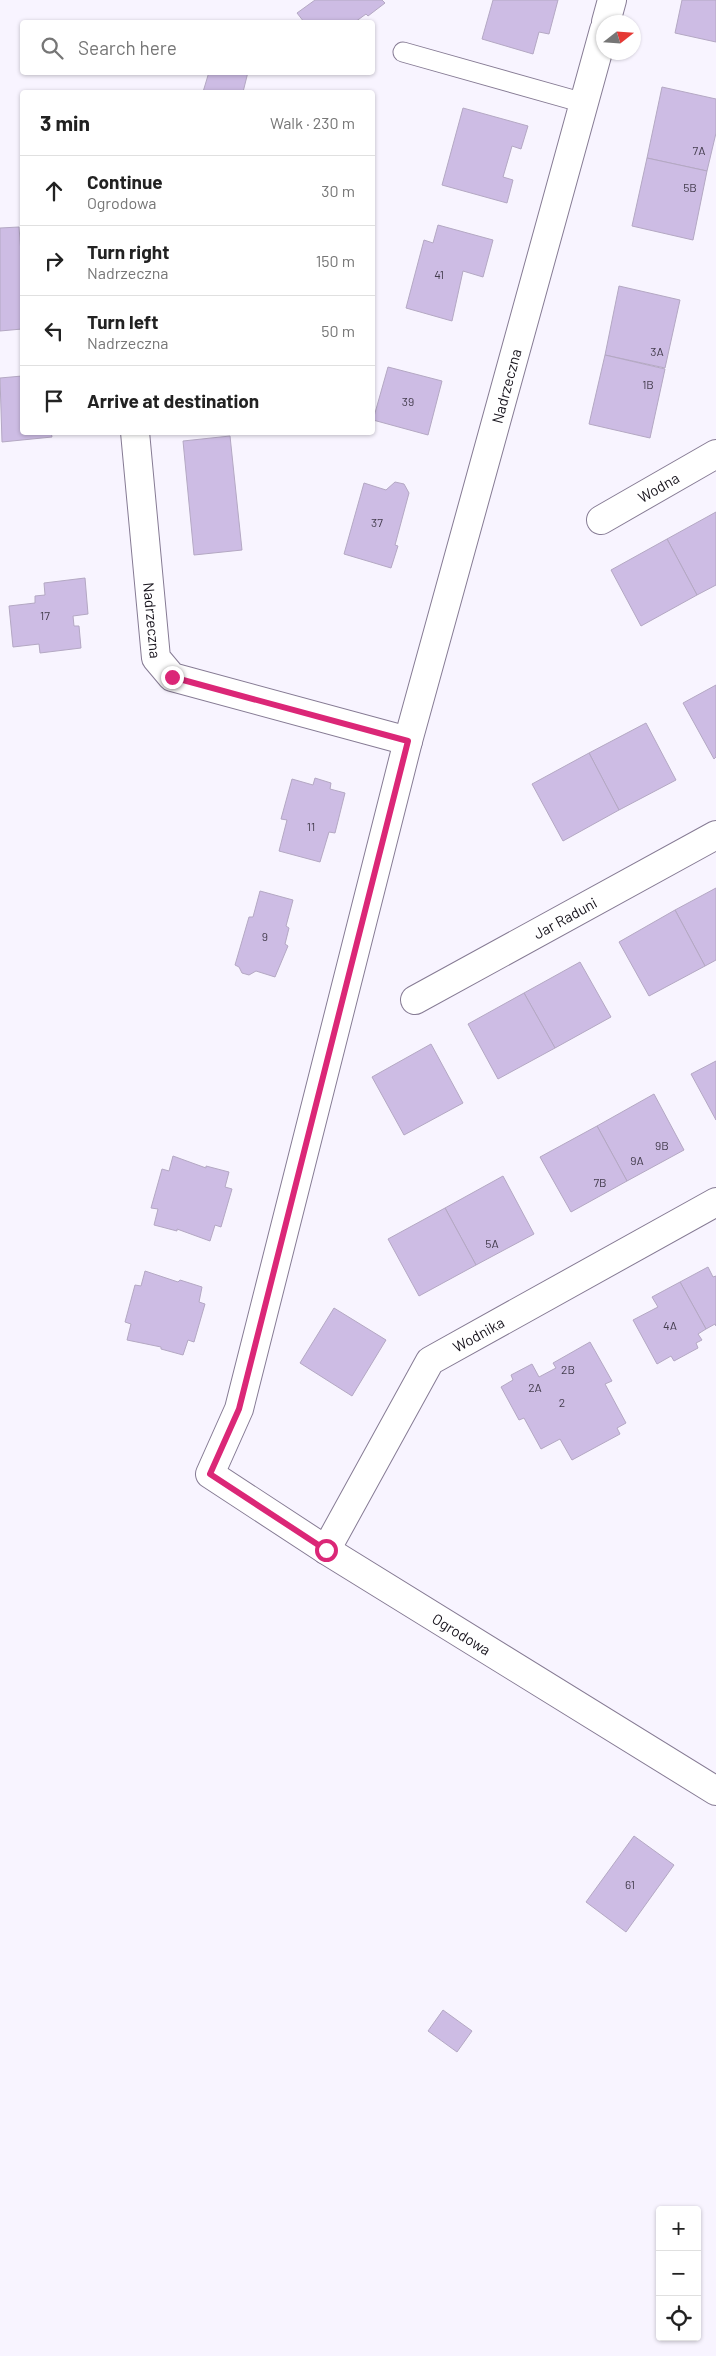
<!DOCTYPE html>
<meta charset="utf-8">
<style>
body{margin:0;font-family:Barlow,sans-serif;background:#f2f2f2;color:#222}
.controls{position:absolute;right:15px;bottom:15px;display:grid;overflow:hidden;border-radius:5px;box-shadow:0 1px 4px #0004}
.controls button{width:45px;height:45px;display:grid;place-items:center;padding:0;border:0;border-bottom:1px solid #e0e0e0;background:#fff;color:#222;font:25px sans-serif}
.compass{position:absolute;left:596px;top:15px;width:45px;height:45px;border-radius:50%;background:#fff;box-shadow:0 1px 4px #0004;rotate:73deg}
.stop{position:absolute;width:15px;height:15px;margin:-11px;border:4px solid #db2777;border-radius:50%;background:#fff}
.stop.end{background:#db2777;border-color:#fff;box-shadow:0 1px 5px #0008}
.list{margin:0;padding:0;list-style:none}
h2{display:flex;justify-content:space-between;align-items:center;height:65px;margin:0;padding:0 20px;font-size:21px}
h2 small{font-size:16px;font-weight:400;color:#767676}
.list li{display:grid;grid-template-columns:32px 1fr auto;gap:15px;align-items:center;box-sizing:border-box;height:70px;padding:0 20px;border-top:1px solid #e0e0e0}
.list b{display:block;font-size:19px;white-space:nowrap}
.list p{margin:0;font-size:16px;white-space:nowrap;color:#767676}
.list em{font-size:16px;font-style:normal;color:#767676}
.icon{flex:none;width:28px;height:28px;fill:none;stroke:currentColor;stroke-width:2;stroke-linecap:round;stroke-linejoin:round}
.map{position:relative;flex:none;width:716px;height:2356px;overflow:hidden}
.search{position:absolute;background:#fff;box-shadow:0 1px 4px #0004;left:20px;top:20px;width:355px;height:55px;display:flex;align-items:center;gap:12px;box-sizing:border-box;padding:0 18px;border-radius:5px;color:#767676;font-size:19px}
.panel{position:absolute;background:#fff;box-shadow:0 1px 4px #0004;left:20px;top:90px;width:355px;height:345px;border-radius:5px}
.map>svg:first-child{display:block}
</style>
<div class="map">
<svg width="716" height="2356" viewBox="0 0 716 2356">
<rect width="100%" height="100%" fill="#f8f4ff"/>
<g fill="#cdbce4" stroke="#b4a8c3">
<polygon points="315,0 382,0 385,3 368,16 366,14 355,22 304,22 297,13"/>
<polygon points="493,0 558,0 549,34 539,32 533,54 482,39"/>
<polygon points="682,0 716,0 716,42 675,33"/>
<polygon points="209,72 248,72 243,92 203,92"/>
<polygon points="662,87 716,99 716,133 707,171 647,158"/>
<polygon points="463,108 528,126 521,149 512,146 503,177 513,180 507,203 442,185"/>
<polygon points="647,158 707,171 693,240 632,226"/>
<polygon points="438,225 493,240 483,277 463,271 452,321 406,308 424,240 433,243"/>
<polygon points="19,227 22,266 22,329 0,331 0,228"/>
<polygon points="619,286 680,300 665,368 605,355"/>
<polygon points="605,355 665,369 650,438 589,424"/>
<polygon points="388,367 442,381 428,435 373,420"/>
<polygon points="22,376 22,432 51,432 52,437 2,442 0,378"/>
<polygon points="230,436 242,550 194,555 183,441"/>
<polygon points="395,482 404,484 409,493 395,545 398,546 391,568 344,554 364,483 386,490"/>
<polygon points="716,512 716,585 697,595 667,539"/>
<polygon points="667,539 697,595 641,626 611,570"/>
<polygon points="85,578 88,614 73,616 74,626 79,626 81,648 40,653 39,644 13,647 9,606 35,603 35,596 45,595 44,583"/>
<polygon points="716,685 716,757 714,759 683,703"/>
<polygon points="646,723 676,780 619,810 589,753"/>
<polygon points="589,753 619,810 563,841 532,784"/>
<polygon points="315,778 331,783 330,789 345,793 335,833 329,832 320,862 279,851 287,820 281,819 292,779 313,785"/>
<polygon points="716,888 716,960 705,966 675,910"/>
<polygon points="260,891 293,900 286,926 289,928 285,944 288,946 275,977 256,971 249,975 242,973 239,967 235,965 249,917 253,917"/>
<polygon points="675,910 705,966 649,996 619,942"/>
<polygon points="580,962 611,1017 555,1048 524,993"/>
<polygon points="524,993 555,1048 498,1079 468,1024"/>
<polygon points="431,1044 463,1103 404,1135 372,1077"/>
<polygon points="716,1061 716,1120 691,1074"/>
<polygon points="654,1094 684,1150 627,1181 597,1126"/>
<polygon points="597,1126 627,1181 571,1212 540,1157"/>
<polygon points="173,1156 206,1168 206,1166 229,1172 225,1187 232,1189 221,1227 215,1225 210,1241 177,1229 177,1231 154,1225 158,1209 151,1208 162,1169 169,1171"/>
<polygon points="503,1176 534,1234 476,1265 445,1208"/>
<polygon points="445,1208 476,1265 419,1296 388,1239"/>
<polygon points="708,1267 713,1277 716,1276 716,1326 715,1324 706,1329 680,1282"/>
<polygon points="145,1271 178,1282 180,1280 202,1287 199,1302 205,1304 194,1342 188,1340 183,1355 161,1349 161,1347 127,1340 131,1324 125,1322 135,1285 141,1286"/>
<polygon points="680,1282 706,1329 698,1334 702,1340 696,1343 698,1348 674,1361 671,1356 657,1364 633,1320 658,1307 652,1297"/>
<polygon points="334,1308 386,1340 352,1396 300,1363"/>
<polygon points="590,1342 612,1381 605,1384 626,1423 617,1428 620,1434 572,1460 560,1439 541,1449 524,1418 519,1420 501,1387 513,1380 511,1375 532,1364 539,1377 556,1368 553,1363"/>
<polygon points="634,1836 674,1865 626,1932 586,1902"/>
<polygon points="443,2010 472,2031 457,2052 428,2031"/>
</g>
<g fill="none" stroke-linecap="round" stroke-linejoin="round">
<defs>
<polyline id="lane" points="403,52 584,103"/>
<g id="street">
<polyline points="606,22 612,0"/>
<path id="s1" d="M 604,30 L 408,741 L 239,1409 L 210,1474 L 326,1550 L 716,1791"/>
<path id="s2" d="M 135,432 L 156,658 L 172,677 L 408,741"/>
<path id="s3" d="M 601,520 L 716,454"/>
<path id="s4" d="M 415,1000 L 716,835"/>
<path id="s5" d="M 326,1550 L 430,1361 L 716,1202"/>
</g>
</defs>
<use href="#lane" stroke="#867b94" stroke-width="21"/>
<use href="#street" stroke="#867b94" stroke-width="30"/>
<use href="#lane" stroke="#fff" stroke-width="19"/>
<use href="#street" stroke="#fff" stroke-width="28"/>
</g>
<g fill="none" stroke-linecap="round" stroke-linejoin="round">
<polyline stroke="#db2777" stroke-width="6" points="172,677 408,741 239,1409 210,1474 326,1550"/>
</g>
<g text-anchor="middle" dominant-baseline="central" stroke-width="4.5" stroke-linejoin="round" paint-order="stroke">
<g font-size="12" fill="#443d4e">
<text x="699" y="150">7A</text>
<text x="690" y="187">5B</text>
<text x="439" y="274">41</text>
<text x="657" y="351">3A</text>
<text x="648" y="384">1B</text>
<text x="408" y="401">39</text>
<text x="377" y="522">37</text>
<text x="45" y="615">17</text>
<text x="311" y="826">11</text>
<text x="265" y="936">9</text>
<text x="662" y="1145">9B</text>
<text x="637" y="1160">9A</text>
<text x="600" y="1182">7B</text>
<text x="492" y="1243">5A</text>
<text x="670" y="1325">4A</text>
<text x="568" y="1369">2B</text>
<text x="535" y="1387">2A</text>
<text x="562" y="1402">2</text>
<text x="630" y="1884">61</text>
</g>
<g font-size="15" fill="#17131c" stroke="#fff">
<text transform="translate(506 386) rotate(-75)">Nadrzeczna</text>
<text stroke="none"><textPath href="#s3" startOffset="66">Wodna</textPath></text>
<text stroke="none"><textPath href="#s2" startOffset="189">Nadrzeczna</textPath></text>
<text stroke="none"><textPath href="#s4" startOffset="171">Jar Raduni</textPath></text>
<text stroke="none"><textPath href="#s5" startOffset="271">Wodnika</textPath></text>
<text stroke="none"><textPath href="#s1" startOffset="1796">Ogrodowa</textPath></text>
</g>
</g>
</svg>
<div class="controls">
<button>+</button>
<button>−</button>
<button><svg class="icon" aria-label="locate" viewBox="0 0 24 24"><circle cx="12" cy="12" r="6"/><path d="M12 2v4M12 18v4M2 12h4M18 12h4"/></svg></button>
</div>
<svg class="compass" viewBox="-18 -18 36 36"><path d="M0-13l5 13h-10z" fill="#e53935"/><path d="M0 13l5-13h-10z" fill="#767676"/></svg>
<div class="stop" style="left:326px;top:1550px"></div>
<div class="stop end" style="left:172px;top:677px"></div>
<div class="search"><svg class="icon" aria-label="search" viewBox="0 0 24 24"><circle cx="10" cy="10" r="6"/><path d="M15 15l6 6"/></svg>Search here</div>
<section class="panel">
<h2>3 min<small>Walk · 230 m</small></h2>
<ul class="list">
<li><svg class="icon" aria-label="ahead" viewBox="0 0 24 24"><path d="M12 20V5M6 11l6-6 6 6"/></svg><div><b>Continue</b><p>Ogrodowa</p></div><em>30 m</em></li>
<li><svg class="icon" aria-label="right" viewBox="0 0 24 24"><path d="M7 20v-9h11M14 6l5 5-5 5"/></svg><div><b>Turn right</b><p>Nadrzeczna</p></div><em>150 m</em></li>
<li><svg class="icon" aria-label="left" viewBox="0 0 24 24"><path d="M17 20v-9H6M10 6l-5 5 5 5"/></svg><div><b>Turn left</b><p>Nadrzeczna</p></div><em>50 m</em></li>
<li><svg class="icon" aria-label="arrive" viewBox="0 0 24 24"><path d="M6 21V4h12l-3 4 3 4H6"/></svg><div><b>Arrive at destination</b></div></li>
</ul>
</section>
</div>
